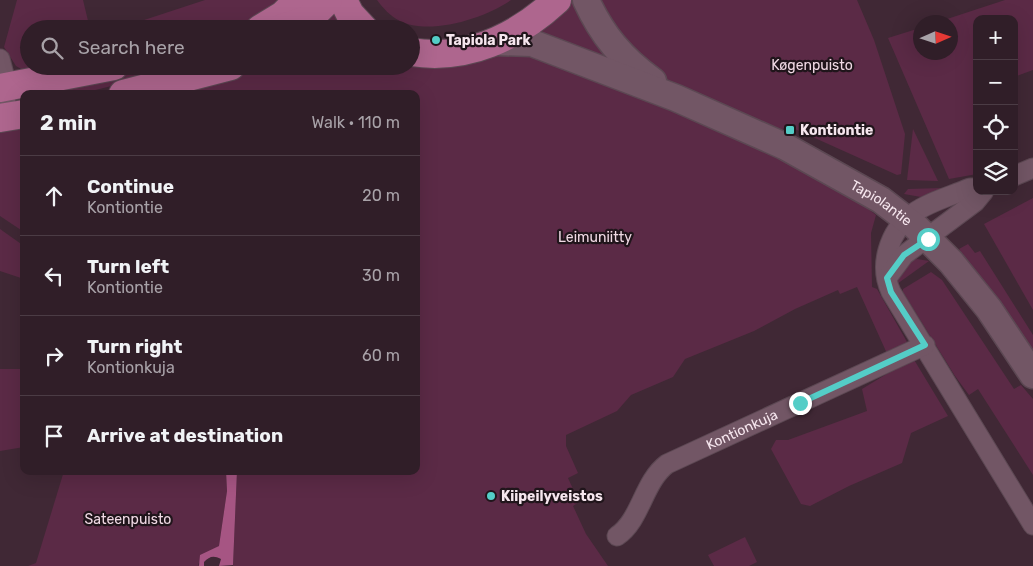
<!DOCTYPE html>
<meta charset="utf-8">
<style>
body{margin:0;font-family:Rubik,sans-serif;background:#3c2b34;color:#f1f3f6}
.controls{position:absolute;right:15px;top:15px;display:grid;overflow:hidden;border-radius:10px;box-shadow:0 5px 20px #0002}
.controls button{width:45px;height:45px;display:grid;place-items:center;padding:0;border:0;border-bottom:1px solid #4b3c45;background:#301e28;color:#f1f3f6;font:25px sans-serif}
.compass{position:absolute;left:913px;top:15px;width:45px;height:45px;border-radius:50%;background:#301e28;box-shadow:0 5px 20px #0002;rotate:87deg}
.stop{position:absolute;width:15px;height:15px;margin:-11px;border:4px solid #54cdc7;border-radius:50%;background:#fff}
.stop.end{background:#54cdc7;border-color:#fff;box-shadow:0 1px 5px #0008}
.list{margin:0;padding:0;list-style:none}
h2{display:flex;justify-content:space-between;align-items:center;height:65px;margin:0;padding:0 20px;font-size:21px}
h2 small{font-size:16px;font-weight:400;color:#a8a2a8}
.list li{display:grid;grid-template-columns:32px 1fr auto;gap:15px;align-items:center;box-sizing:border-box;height:80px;padding:0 20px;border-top:1px solid #4b3c45}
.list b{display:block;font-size:19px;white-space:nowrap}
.list p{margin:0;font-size:16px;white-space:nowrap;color:#a8a2a8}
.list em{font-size:16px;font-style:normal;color:#a8a2a8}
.icon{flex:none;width:28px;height:28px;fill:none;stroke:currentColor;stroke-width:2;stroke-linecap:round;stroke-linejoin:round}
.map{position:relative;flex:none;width:1033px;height:566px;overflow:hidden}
.search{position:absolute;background:#301e28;box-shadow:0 5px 20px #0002;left:20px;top:20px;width:400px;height:55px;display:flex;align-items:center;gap:12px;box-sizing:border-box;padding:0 18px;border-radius:28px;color:#a8a2a8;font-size:19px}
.panel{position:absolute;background:#301e28;box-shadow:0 5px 20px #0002;left:20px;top:90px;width:400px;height:385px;border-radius:10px}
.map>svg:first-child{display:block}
</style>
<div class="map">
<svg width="1033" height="566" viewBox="0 0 1033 566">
<rect width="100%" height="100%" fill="#402835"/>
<g fill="#5b2a46">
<polygon points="17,0 83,0 90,29 29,29 29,66 56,66 25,71 16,66 4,47"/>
<polygon points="205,0 289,0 259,21 236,29 101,29 141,21"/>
<path d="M 377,0 L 511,0 C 486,18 429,36 400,21 C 390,16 383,8 377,0 Z"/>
<polygon points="570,0 579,0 631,73 528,35"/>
<polygon points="591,0 857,0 874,40 905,134 901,174 897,175 786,125 782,130 747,120 661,80"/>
<polygon points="1005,0 1033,0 1033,70 1014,77 1014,19 977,19 977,174 949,179 888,38 920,28 920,52 950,52 950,22 938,22"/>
<polygon points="336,4 346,23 325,29 304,29"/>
<polygon points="488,54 541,54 784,158 854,198 876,215 871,233 872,287 877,289 907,342 908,347 889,358 857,287 840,294 838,290 795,309 754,331 685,359 673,377 631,395 617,411 566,435 566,446 578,473 568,478 579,502 573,506 586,534 608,566 233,566 237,471 416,471 416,94 161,94 263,66 411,66 411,63"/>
<polygon points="152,66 193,66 79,94 24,94 24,102 17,98 21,93"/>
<polygon points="24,123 24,232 0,216 0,127"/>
<polygon points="913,129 938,181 907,180"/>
<polygon points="943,188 944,191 921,197 904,194 908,189"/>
<polygon points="1033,198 1033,310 984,224"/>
<polygon points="0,229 24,246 24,279 0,271"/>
<polygon points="968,244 975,253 980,251 1033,335 1033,356 959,249"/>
<polygon points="917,259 929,261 897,284 897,274 910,261"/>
<polygon points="931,272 942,280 1014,389 1021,385 1033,399 1033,475 978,389 969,395 955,376 903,292 903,289"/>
<polygon points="913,358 948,416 911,433 902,463 849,486 810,506 801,504 771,449 776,440 788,440 867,411 862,389"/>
<polygon points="0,369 24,369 24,447 0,451"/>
<polygon points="64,471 226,471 227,491 219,546 198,564 199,566 28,566 36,563"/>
<polygon points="745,537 757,562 749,566 714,566 708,555"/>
</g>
<path fill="#a65583" d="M 226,471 L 237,471 L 233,565 L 219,566 L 221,559 C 213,555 209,557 204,562 L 204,566 L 199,566 L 200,555 L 219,546 L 227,491 Z"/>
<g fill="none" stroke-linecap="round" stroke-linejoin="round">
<defs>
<g id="minor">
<polyline points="0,59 7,86 4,118"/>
<polyline points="1014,176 1033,168"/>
<path d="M 977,188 L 970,188 C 934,203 900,208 888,250 C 884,264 885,279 891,292 L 1033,525"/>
<polyline points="887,278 904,255 975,202 984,191"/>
<path id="s1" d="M 617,536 C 641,520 643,482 667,464 L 925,345"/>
</g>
<g id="secondary">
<path d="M 586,0 C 602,35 622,59 653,81"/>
<path id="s2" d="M 497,42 L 532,43 L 676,98 L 784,146 L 881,200 L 916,227 L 951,262 L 989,309 L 1033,375"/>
</g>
<g id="primary">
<polyline points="343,0 350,14 364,29"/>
<polyline points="260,29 283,15 298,0"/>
<polyline points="280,29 309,19 328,0"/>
<path d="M 411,52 C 467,61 517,37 557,0"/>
<polyline points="0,88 114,66"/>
<polyline points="123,94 231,66"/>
<polyline points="0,118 24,114"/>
</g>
</defs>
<use href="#minor" stroke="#5c4853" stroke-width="21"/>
<use href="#secondary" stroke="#5c4853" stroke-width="29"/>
<use href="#primary" stroke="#5c4853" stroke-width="30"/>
<use href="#minor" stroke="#725665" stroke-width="19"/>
<use href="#secondary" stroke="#725665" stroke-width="26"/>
<use href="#primary" stroke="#ae668e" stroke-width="28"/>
</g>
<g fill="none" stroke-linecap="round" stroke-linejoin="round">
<polyline stroke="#54cdc7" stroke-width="6" points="800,403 925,345 891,292 887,278 904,255 928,239"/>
</g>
<g fill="#54cdc7" stroke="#20151b" stroke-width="2">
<circle cx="436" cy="40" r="5"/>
<rect x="785" y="125" width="10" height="10" rx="2.5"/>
<circle cx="491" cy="496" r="5"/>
</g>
<g text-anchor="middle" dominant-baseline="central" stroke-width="4.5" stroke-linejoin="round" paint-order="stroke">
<g font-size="14" font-weight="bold" fill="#f6e6ee" stroke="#20151b" text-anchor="start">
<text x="446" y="40">Tapiola Park</text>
<text x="800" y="130">Kontiontie</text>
<text x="501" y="496">Kiipeilyveistos</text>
</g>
<g font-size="14" fill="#f0d9e4" stroke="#20151b">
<text x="812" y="65">Køgenpuisto</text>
<text x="595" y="237">Leimuniitty</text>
<text x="128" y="519">Sateenpuisto</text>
</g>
<g font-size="14" fill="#f6e6ee" stroke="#20151b">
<text stroke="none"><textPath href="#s2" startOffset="420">Tapiolantie</textPath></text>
<text stroke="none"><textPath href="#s1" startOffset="171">Kontionkuja</textPath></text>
</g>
</g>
</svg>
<div class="controls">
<button>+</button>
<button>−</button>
<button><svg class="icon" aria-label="locate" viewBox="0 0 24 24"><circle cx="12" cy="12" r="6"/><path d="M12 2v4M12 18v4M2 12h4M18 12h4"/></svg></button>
<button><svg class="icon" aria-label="layers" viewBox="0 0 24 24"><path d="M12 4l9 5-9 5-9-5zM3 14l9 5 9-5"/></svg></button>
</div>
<svg class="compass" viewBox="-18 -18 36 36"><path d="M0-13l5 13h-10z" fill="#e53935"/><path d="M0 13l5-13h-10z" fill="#a8a2a8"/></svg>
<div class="stop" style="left:928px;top:239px"></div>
<div class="stop end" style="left:800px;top:403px"></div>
<div class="search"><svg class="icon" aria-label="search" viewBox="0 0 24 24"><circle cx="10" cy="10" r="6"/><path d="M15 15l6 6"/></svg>Search here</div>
<section class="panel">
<h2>2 min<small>Walk · 110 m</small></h2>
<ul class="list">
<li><svg class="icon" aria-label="ahead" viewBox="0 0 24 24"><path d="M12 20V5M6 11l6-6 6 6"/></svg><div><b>Continue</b><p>Kontiontie</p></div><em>20 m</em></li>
<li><svg class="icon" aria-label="left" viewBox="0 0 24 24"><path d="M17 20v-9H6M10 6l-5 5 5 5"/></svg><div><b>Turn left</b><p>Kontiontie</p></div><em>30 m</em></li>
<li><svg class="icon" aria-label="right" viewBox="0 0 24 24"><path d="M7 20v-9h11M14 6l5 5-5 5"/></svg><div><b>Turn right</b><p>Kontionkuja</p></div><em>60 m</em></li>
<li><svg class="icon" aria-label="arrive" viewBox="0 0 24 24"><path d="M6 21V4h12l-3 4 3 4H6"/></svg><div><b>Arrive at destination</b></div></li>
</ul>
</section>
</div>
